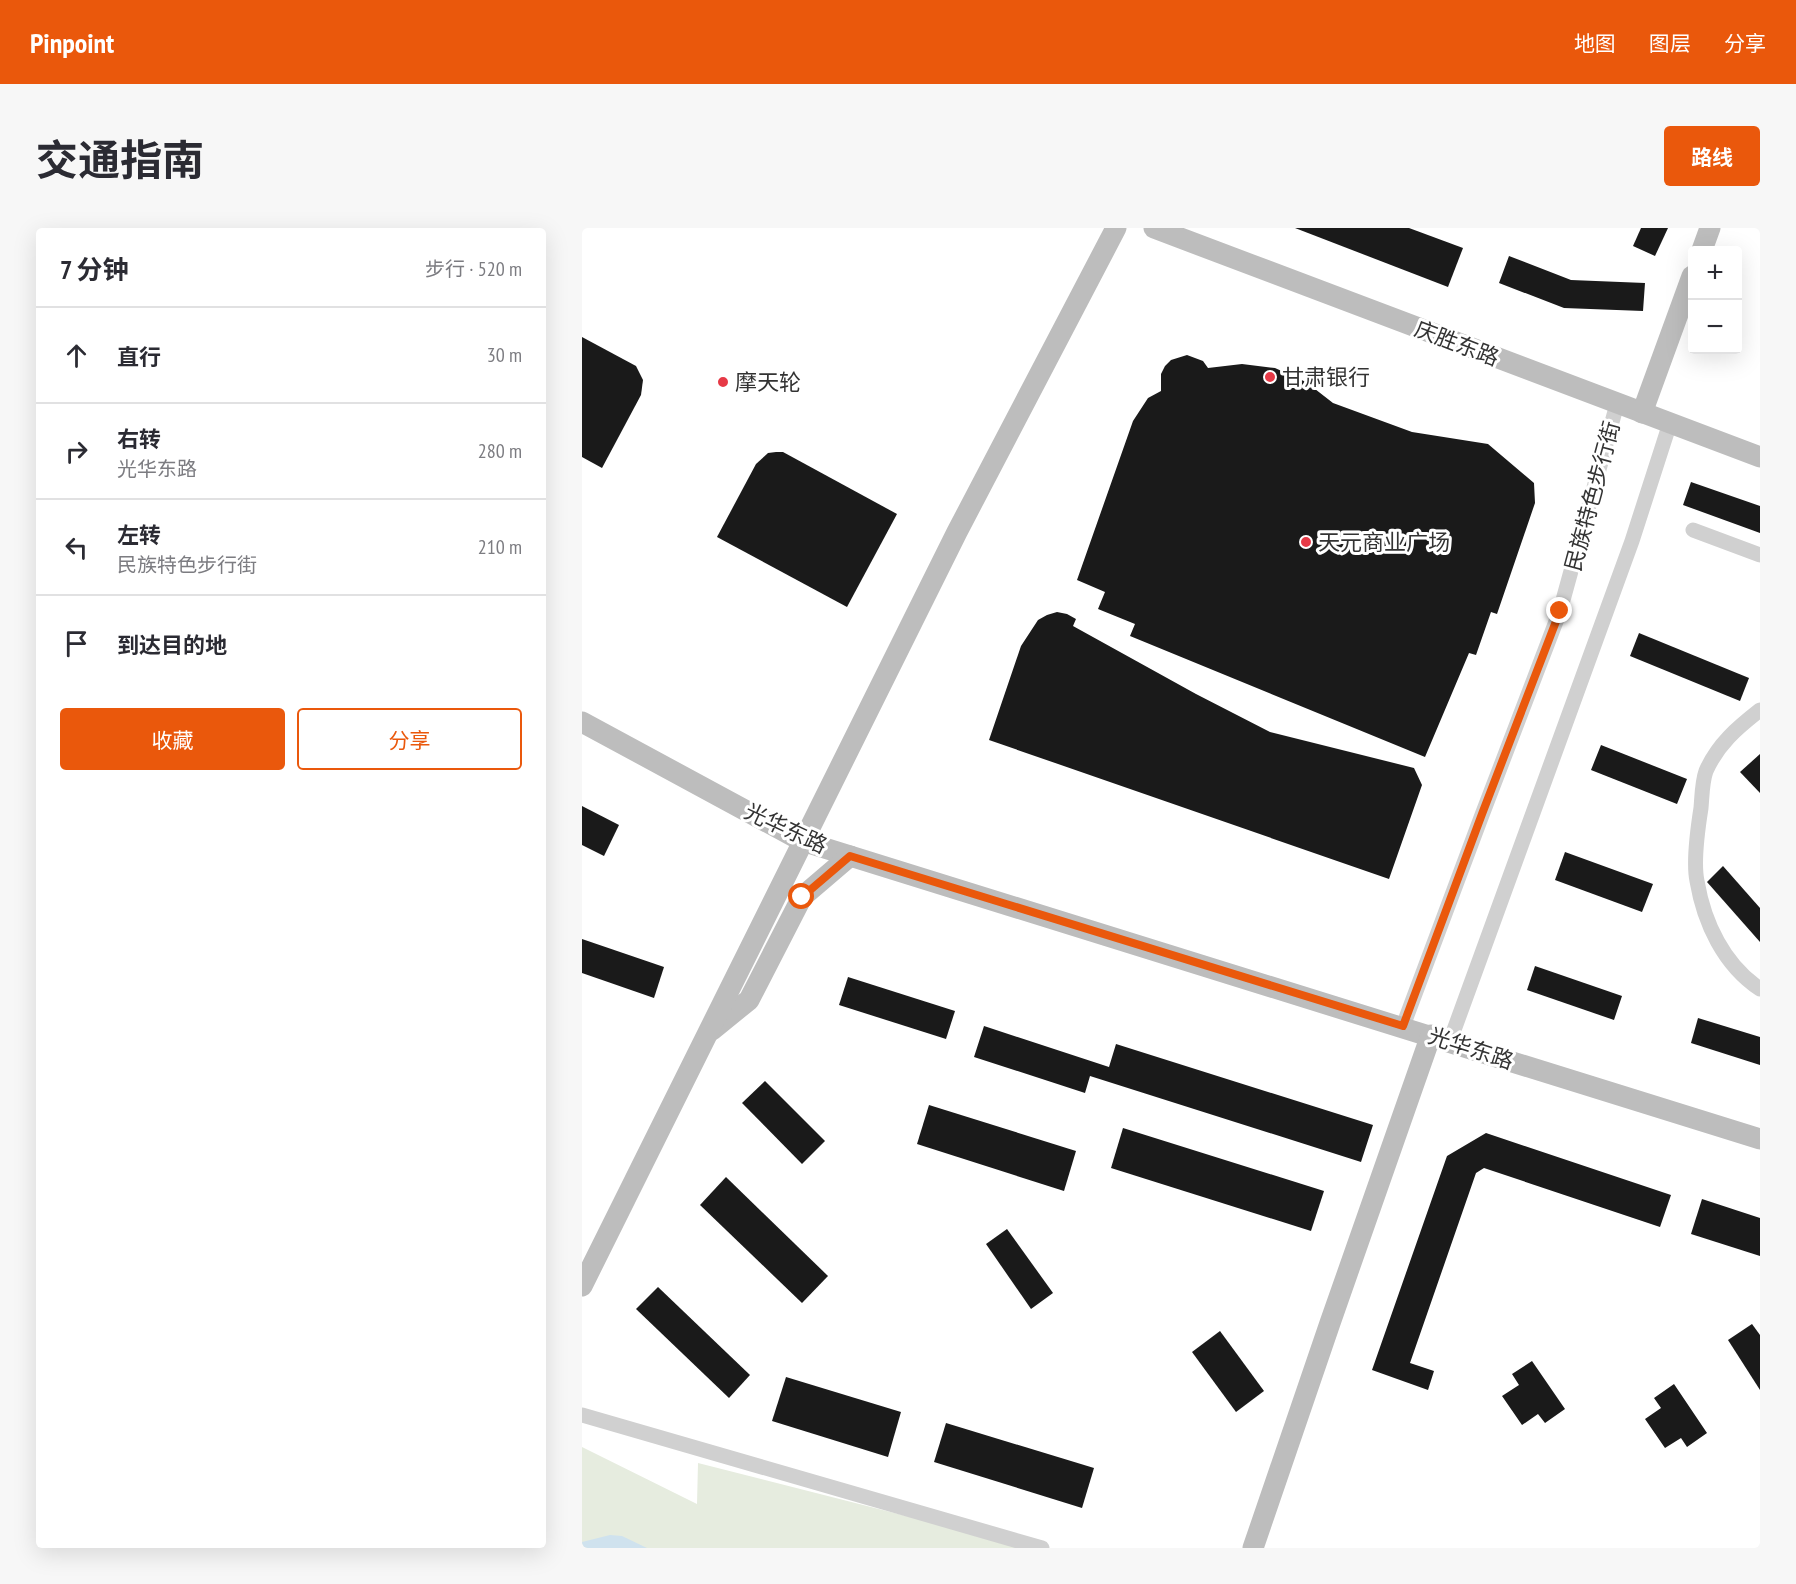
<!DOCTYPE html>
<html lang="zh">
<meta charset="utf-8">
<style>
body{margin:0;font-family:"PT Sans Narrow","Noto Sans SC",sans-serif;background:#f7f7f7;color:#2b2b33}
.controls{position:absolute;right:18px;top:18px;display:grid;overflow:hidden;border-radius:6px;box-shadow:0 6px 24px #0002}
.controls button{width:54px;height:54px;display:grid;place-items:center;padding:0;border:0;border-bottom:2px solid #e1e1e2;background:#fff;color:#2b2b33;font:30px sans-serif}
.stop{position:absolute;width:18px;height:18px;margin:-14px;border:4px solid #ea580c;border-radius:50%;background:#fff}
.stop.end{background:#ea580c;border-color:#fff;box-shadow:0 2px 6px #0008}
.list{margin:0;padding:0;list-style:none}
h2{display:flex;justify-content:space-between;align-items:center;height:78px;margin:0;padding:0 24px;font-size:26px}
h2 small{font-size:20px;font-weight:400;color:#7c7c81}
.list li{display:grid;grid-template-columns:39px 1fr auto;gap:18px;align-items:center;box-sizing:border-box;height:96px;padding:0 24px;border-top:2px solid #e1e1e2}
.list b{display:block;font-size:22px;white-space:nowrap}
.list p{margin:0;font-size:20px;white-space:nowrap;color:#7c7c81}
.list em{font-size:20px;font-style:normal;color:#7c7c81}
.actions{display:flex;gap:12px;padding:18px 24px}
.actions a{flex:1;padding:14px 0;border:2px solid #ea580c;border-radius:6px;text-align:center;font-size:21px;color:#ea580c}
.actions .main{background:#ea580c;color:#fff}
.icon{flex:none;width:33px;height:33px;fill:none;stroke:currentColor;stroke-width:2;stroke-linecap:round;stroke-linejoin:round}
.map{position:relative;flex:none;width:1178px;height:1320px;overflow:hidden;border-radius:6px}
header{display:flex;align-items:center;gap:36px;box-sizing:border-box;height:84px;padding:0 30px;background:#ea580c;color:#fff}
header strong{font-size:28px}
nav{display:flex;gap:33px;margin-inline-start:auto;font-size:21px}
.intro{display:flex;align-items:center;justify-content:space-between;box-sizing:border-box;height:144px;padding:0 36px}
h1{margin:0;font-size:42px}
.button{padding:15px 27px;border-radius:6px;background:#ea580c;color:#fff;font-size:21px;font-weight:700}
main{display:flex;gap:36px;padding:0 36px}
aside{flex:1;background:#fff;border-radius:6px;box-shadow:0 6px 24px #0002}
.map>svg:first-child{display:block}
</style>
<header>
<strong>Pinpoint</strong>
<nav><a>地图</a><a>图层</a><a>分享</a></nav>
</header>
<div class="intro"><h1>交通指南</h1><a class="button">路线</a></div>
<main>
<aside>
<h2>7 分钟<small>步行 · 520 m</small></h2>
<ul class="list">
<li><svg class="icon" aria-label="ahead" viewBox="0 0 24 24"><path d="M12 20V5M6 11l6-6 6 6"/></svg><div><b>直行</b></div><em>30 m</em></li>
<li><svg class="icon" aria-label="right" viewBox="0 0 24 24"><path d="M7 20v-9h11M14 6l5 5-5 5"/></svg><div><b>右转</b><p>光华东路</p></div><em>280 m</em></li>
<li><svg class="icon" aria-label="left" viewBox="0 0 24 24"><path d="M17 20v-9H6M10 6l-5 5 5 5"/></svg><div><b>左转</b><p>民族特色步行街</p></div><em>210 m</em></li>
<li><svg class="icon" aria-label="arrive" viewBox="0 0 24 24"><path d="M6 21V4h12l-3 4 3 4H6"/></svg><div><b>到达目的地</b></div></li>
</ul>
<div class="actions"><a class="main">收藏</a><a>分享</a></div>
</aside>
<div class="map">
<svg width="1178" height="1320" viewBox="0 0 1178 1320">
<rect width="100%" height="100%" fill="#fff"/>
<polygon fill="#e6ecdf" points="0,1219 115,1276 116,1235 450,1320 0,1320"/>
<polygon fill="#cfe2ee" points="28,1307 40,1308 65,1320 0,1320 0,1314"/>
<g fill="#1a1a1a">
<polygon points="713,0 827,0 881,20 866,59"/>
<polygon points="1059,0 1086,0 1073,28 1051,18"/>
<polygon points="927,28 989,52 1063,55 1061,83 982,80 917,55"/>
<polygon points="0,109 54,138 61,152 59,167 20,240 0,229"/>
<polygon points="605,127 621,133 626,140 660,136 693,140 724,154 751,175 830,204 906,216 952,255 953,275 915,386 909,384 894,427 887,425 843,529 548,408 553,396 516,381 523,364 495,352 551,193 566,170 579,163 579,146 583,138 589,132"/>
<polygon points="194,224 201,224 315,286 265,379 135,309 174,236 186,225"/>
<polygon points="1109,254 1178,278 1178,305 1101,277"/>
<polygon points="475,384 485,386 494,391 491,398 614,466 688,504 832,540 840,557 807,651 407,512 439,418 456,392 465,387"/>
<polygon points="1057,405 1167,450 1158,473 1048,428"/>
<polygon points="1019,517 1105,551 1095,576 1009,542"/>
<polygon points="1178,526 1178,565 1158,544"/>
<polygon points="0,578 37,597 22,628 0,617"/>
<polygon points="983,624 1071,656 1060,684 973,652"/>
<polygon points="1141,638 1178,680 1178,714 1125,654"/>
<polygon points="0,711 82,739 72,770 0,745"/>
<polygon points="953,738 1040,768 1032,792 945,762"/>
<polygon points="266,749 373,783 364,811 257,777"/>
<polygon points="1116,790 1178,809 1178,837 1109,815"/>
<polygon points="402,798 527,839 534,816 791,897 779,934 508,848 503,865 392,829"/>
<polygon points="183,853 243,913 220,936 160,875"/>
<polygon points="347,877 494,923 482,963 335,916"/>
<polygon points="541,900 742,963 729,1003 529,940"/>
<polygon points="904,905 1089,967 1078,999 902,940 894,945 828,1135 852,1143 846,1162 790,1142 865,928"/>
<polygon points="144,949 246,1048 220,1075 118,977"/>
<polygon points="1120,971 1178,990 1178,1028 1109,1006"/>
<polygon points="425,1001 471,1065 449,1081 404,1016"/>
<polygon points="76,1059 168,1147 147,1170 54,1081"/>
<polygon points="1170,1096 1178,1107 1178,1162 1146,1112"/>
<polygon points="638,1103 682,1163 654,1184 610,1124"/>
<polygon points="950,1133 983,1181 963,1195 956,1186 940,1197 920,1168 937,1157 930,1146"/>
<polygon points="204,1149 319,1184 306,1229 190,1193"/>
<polygon points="1092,1156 1125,1205 1105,1219 1099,1210 1083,1220 1063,1191 1079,1180 1072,1170"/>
<polygon points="364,1195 512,1240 500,1280 352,1234"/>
</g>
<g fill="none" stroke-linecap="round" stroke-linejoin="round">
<g stroke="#d0d0d0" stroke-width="15">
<polyline points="1111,302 1178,327"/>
<path d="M 1178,482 C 1155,500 1136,516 1124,543 C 1120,554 1120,569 1119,580 C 1116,599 1111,634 1115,653 C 1122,695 1142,737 1178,761"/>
<polyline points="821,798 900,587 978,383 1035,176"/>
<polyline points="868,813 1050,313 1088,195"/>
<polyline points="0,1187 460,1320"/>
</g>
<g stroke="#bdbdbd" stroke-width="21">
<polyline points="572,0 1178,229"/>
<polyline points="1120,22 1128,0"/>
<polyline points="1060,185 1110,48"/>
<polyline points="0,494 220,613 1178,911"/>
<polyline points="130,802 167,772 220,669 268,628"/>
<polyline points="0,1058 375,304 534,0"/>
<polyline points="671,1320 748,1095 849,807"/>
</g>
</g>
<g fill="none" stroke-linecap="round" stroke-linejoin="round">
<polyline stroke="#ea580c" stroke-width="8" points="220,669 268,628 821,798 900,586 978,383"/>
</g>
<g fill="#e63946" stroke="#fff" stroke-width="2">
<circle cx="688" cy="149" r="6"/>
<circle cx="141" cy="154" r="6"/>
<circle cx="724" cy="314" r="6"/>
</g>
<g text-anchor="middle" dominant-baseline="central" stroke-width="6" stroke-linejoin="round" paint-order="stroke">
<g font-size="22" fill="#333" stroke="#fff">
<text transform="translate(875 115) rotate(21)">庆胜东路</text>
<text transform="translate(1010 268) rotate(-75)">民族特色步行街</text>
<text transform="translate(204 600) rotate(25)">光华东路</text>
<text transform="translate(889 820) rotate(18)">光华东路</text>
</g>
<g font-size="22" fill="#333" stroke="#fff" text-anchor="start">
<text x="700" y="149">甘肃银行</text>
<text x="153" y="154">摩天轮</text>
<text x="736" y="314">天元商业广场</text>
</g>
</g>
</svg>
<div class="controls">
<button>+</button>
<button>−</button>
</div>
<div class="stop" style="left:220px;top:669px"></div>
<div class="stop end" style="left:978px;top:383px"></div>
</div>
</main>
